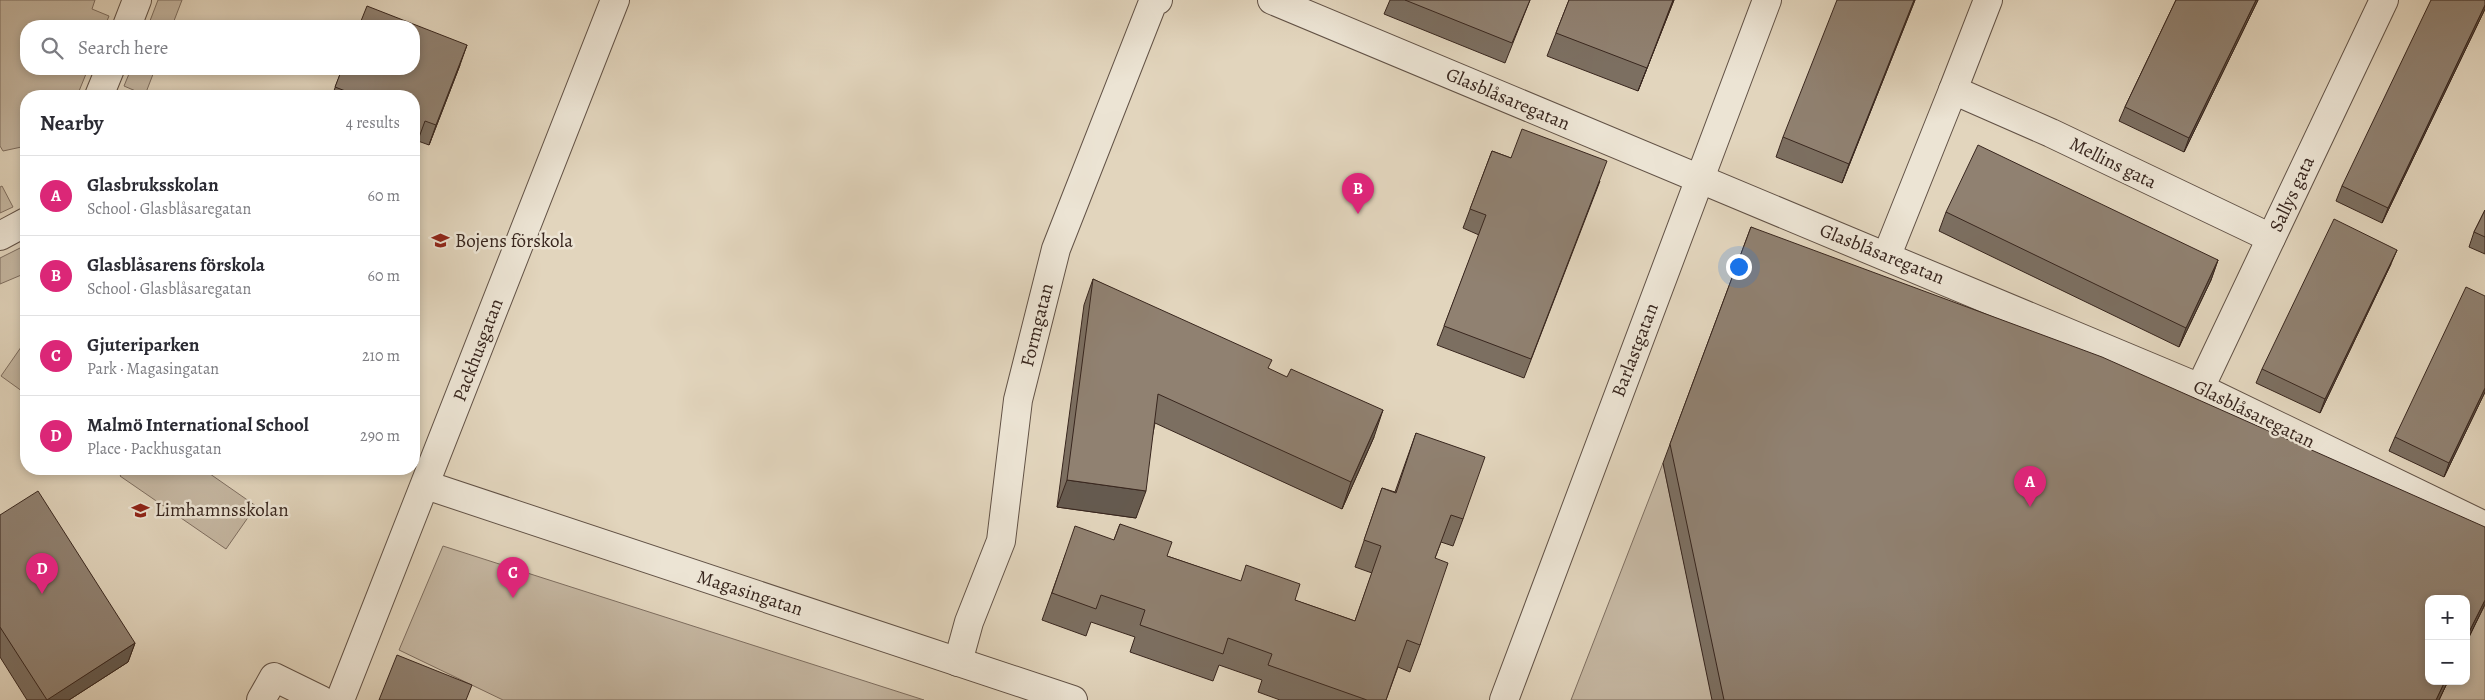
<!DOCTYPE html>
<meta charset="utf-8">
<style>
body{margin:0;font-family:Alegreya,serif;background:#f2f2f3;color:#2b2b33}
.controls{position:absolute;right:15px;bottom:15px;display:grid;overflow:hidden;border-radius:10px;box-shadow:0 2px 8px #0003}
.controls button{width:45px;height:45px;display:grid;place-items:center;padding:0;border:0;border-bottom:1px solid #e1e1e2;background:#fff;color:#2b2b33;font:25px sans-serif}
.you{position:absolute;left:1738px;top:266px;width:18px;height:18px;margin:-12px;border:4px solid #fff;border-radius:50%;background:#1a73e8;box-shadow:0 0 0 8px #1a73e833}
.badge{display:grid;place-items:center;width:32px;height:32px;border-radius:50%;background:#db2777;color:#fff;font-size:16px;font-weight:700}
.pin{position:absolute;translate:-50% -41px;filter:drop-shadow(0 1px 2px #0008)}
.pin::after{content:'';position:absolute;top:26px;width:18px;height:15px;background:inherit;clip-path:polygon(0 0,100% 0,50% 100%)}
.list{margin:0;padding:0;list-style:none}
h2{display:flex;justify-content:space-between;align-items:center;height:65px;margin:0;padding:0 20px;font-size:21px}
h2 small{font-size:16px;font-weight:400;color:#7c7c81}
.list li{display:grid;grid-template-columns:32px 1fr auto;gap:15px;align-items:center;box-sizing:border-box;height:80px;padding:0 20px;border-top:1px solid #e1e1e2}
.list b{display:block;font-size:19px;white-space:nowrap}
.list p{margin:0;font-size:16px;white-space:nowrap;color:#7c7c81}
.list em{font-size:16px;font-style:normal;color:#7c7c81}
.icon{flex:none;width:28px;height:28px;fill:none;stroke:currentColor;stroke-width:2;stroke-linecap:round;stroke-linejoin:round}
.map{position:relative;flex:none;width:2485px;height:700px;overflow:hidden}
.search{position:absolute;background:#fff;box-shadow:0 2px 8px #0003;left:20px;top:20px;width:400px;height:55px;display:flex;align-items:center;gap:12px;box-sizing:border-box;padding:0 18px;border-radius:20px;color:#7c7c81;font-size:19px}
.panel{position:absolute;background:#fff;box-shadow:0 2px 8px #0003;left:20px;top:90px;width:400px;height:385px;border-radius:20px}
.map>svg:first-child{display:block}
</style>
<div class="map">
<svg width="2485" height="700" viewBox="0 0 2485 700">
<rect width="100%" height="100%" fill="#e2d5bd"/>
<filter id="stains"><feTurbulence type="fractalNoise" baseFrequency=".004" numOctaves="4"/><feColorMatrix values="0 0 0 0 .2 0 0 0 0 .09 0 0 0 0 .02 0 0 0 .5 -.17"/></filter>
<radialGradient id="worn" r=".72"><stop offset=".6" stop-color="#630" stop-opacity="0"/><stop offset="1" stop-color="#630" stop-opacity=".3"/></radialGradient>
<g fill="#c5b7a2" stroke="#7e6e60">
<polygon points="0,0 95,0 92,9 109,16 105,26 26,26 26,69 88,69 77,96 26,96 26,146 3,151 0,146"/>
<polygon points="158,0 182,0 172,26 148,26"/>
<polygon points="131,69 155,69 145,95 124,86"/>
<polygon points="2,186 13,207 0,213 0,187"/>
<polygon points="26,245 26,273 0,284 0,258"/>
<polygon points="26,340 26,394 1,376"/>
<polygon points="1663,463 1713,700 1571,700"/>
<polygon points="125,469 203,469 256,506 226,549 120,476"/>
<polygon points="443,546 924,700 503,700 399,650"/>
<polygon points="2485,605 2485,700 2439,700 2448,681 2466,681 2466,643"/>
</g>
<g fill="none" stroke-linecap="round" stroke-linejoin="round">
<defs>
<g id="minor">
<polyline points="1272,0 2200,388 2485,526"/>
<polyline points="127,26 137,0"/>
<polyline points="1953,90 1988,0"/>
<polyline points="99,96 110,69"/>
<polyline points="0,236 26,222"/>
<polyline points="1887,255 1953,90 2051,133 2271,238"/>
<polyline points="2200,388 2384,0"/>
<polyline points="426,485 1073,700"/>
<polyline points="958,662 969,622 1001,541 1018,400 1056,249 1153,2 1158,0"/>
<polyline points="261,700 274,677 321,700"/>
<polyline points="340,700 615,0"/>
<polyline points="1504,700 1767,0"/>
</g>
</defs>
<use href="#minor" stroke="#625246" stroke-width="30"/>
<use href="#minor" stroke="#ece4d4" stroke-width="28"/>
</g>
<g fill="#7c6f61" stroke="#38261e">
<polygon points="1390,0 1530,0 1505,63 1384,14"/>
<polygon points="1569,0 1674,0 1638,91 1547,56"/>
<polygon points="1915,0 1842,183 1776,157 1783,137"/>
<polygon points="2176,0 2258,0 2184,152 2119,121 2125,107"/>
<polygon points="2485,0 2485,9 2382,223 2336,201 2342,186"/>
<polygon points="460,65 429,145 418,141 414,96 332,96 342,69"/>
<polygon points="1492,151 1511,158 1600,181 1524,378 1437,345 1479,235 1463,228"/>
<polygon points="2485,210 2485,254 2469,247 2474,232"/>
<polygon points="1946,212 2218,260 2211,280 2179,347 1939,231"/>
<polygon points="1751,227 2485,604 2466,643 2466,599 2429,681 2448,681 2439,700 1712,700 1663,463"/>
<polygon points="2391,264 2320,413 2256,383 2262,369"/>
<polygon points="1093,279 1269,369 1374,437 1342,509 1155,423 1136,518 1057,507 1084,305"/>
<polygon points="2485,392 2444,477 2389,451 2395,437"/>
<polygon points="1416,433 1463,519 1453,546 1441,542 1435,558 1420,645 1410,672 1398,667 1386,700 1280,700 1258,692 1262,680 1219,665 1213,681 1130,652 1135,637 1091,622 1086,636 1042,620 1066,553 1114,540 1120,524 1167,556 1355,621 1372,573 1355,567 1382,488 1395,492"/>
<polygon points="0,515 135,643 128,662 69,700 27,700 0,657"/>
</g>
<g fill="#655a4f" stroke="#38261e">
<polygon points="1673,0 1674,0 1638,91 1647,68"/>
<polygon points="1914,0 1915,0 1842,183 1849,164"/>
<polygon points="2256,0 2258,0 2184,152 2189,138"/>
<polygon points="2485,5 2485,9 2382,223 2388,208"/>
<polygon points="467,45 460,65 429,145 436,125"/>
<polygon points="2397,250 2391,264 2320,413 2325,399"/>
<polygon points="2218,260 2211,280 2179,347 2186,328"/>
<polygon points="2485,388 2485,392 2444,477 2449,463"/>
<polygon points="1383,410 1374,437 1342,509 1351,482"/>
<polygon points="1067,480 1146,491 1136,518 1057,507"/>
<polygon points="2485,600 2485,604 2466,643 2466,638"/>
<polygon points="135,643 128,662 69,700 46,700"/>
<polygon points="2445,681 2448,681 2439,700 2436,700"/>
</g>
<g fill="#908171" stroke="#38261e">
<polygon points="1405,0 1530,0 1512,43"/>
<polygon points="1569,0 1673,0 1647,68 1556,33"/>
<polygon points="1837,0 1914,0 1849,164 1783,137"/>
<polygon points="2176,0 2256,0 2189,138 2125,107"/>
<polygon points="2431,0 2485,0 2485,5 2388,208 2342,186"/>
<polygon points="367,6 467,45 436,125 425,121 414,151 414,96 347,96 348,92 335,87 342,69 414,69 414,26 359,26"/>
<polygon points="1522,129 1607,161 1531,359 1444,326 1486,215 1470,209 1492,151 1511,158"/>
<polygon points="1978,145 2218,260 2186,328 1946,212"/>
<polygon points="2485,210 2485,237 2474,232"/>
<polygon points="2334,219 2397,250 2325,399 2262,369"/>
<polygon points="1751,227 2102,357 2485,527 2485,600 2466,638 2466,599 2429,599 2429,681 2445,681 2436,700 1724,700 1670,444"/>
<polygon points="1093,279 1272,360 1268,368 1287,377 1291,369 1383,410 1351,482 1158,394 1146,491 1067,480"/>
<polygon points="2466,287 2485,296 2485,388 2449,463 2395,437"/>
<polygon points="1416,433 1485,457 1463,519 1451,515 1435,558 1448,563 1420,645 1407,640 1386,700 1367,700 1268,665 1272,654 1228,638 1223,654 1140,625 1145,610 1101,595 1096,609 1052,593 1075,526 1114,540 1120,524 1172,542 1167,556 1241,581 1246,565 1300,584 1295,600 1355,621 1381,546 1364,540 1382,488 1396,493"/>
<polygon points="38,491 135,643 47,700 0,627 0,515"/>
<polygon points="397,655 472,685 466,700 379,700"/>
</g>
<defs>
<symbol id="school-bare" viewBox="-9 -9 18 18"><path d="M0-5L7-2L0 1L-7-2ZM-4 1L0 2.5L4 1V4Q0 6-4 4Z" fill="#8f2418" stroke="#ece4d4" stroke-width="2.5" paint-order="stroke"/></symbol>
</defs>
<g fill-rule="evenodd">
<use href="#school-bare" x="428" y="228" width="25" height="25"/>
<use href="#school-bare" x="128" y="498" width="25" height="25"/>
</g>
<g text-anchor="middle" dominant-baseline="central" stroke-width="5" stroke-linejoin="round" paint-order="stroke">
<g font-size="19" fill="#38261e" stroke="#ece4d4">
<text transform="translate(1508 99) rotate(23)">Glasblåsaregatan</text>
<text transform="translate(2113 163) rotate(26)">Mellins gata</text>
<text transform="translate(2292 194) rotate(-65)">Sallys gata</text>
<text transform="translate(1882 254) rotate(22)">Glasblåsaregatan</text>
<text transform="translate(1037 325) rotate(-76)">Formgatan</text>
<text transform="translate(478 350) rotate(-69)">Packhusgatan</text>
<text transform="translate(1635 350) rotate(-69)">Barlastgatan</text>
<text transform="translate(2254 414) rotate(26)">Glasblåsaregatan</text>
<text transform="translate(750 593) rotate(18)">Magasingatan</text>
</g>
<g font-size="19" fill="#38261e" stroke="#ece4d4" text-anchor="start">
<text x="455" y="241">Bojens förskola</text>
<text x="155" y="510">Limhamnsskolan</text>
</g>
</g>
<rect width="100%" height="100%" filter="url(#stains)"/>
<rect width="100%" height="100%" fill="url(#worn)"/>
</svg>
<div class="controls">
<button>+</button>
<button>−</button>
</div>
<div class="you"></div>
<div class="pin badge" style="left:2030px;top:507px">A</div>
<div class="pin badge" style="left:1358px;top:214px">B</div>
<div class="pin badge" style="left:513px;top:598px">C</div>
<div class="pin badge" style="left:42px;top:594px">D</div>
<div class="search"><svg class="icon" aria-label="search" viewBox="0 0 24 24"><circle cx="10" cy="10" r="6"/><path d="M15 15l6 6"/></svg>Search here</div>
<section class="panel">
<h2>Nearby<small>4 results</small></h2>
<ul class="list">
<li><span class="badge">A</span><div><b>Glasbruksskolan</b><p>School · Glasblåsaregatan</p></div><em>60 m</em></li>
<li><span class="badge">B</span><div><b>Glasblåsarens förskola</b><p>School · Glasblåsaregatan</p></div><em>60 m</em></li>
<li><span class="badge">C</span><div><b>Gjuteriparken</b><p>Park · Magasingatan</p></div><em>210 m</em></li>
<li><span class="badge">D</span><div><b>Malmö International School</b><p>Place · Packhusgatan</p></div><em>290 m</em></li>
</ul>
</section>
</div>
